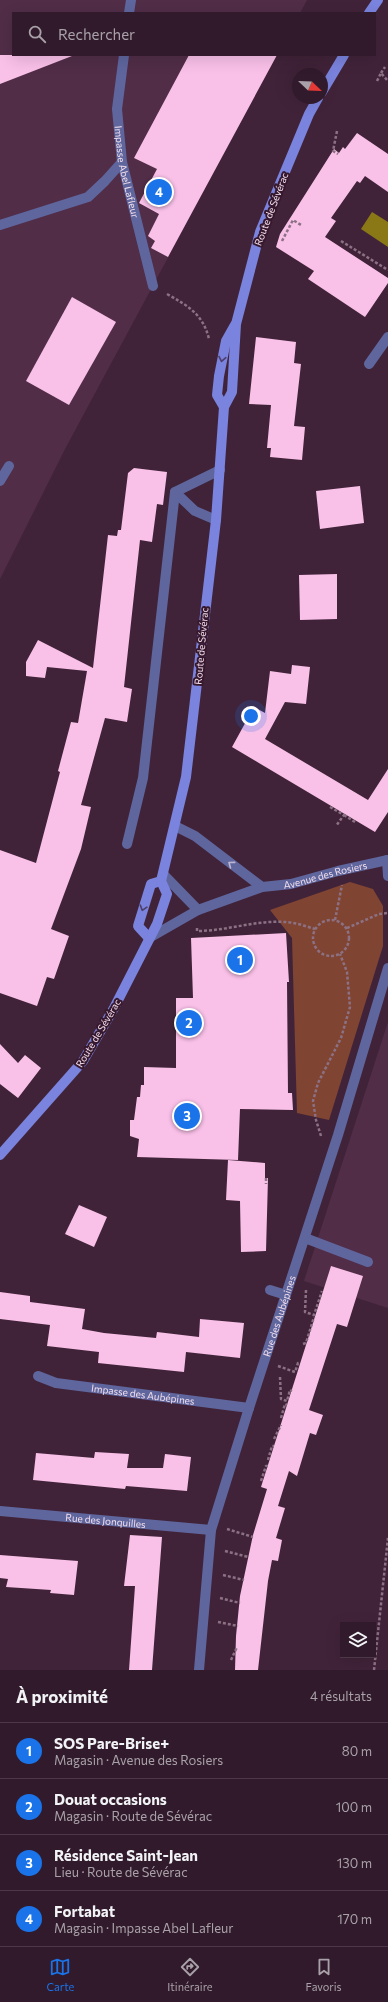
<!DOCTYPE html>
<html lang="fr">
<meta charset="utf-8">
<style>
body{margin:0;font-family:Commissioner,sans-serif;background:#392333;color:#f1f3f6}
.controls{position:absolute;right:12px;bottom:12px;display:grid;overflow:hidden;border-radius:0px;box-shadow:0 4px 16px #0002}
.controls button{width:36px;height:36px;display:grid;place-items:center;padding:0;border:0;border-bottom:1px solid #4c3847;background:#311a2b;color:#f1f3f6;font:20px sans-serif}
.compass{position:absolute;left:292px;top:68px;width:36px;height:36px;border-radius:50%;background:#311a2b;box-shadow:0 4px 16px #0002;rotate:113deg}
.you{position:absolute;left:251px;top:716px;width:14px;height:14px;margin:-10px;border:3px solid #fff;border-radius:50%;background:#1a73e8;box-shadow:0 0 0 6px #1a73e833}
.badge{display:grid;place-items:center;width:26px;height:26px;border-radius:50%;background:#1a73e8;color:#fff;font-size:13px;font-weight:700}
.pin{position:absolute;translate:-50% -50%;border:2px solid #fff;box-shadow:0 1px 4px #0006}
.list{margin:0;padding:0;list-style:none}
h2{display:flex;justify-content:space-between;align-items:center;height:52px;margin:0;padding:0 16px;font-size:17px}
h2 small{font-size:13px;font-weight:400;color:#a8a1a9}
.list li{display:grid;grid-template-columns:26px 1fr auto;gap:12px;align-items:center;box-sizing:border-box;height:56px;padding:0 16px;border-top:1px solid #4c3847}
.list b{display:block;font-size:15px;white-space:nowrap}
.list p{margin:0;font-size:13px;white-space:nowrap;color:#a8a1a9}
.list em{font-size:13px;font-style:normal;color:#a8a1a9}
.icon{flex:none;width:22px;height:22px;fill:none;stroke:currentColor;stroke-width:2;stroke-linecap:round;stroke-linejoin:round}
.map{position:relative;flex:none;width:388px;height:1670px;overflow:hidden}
.search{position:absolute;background:#311a2b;box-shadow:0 4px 16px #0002;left:12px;right:12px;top:12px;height:44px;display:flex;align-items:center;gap:10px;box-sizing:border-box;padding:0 14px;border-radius:0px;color:#a8a1a9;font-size:15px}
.sheet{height:276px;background:#311a2b}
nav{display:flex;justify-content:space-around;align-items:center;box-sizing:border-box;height:56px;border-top:1px solid #4c3847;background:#311a2b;font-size:11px;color:#a8a1a9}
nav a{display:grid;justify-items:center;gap:2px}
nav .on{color:#1a73e8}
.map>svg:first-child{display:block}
</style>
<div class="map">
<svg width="388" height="1670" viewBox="0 0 388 1670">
<rect width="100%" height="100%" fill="#412339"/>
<g fill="#512d48">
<polygon points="0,0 307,0 300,13 13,13 13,55 277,55 65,449 0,579"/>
<polygon points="388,1022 388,1308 304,1281"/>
</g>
<polygon fill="#804432" points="350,882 373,889 383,906 383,946 329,1120 297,1113 292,938 270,910"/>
<polygon fill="#8a7817" points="372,212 388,222 388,247 361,229"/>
<g fill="#f9c0e8">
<polygon points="0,55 72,55 72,56 0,84"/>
<polygon points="189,55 277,55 168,257 151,248 155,241 148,236 159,214 139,203 157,169 134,158"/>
<polygon points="357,133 388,154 388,192 365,176 360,183 357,181 331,218 336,221 325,237 388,278 388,283 365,317 308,279 314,271 276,247 280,234 334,149 339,153 343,147 345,149"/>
<polygon points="72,297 116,322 69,405 26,381"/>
<polygon points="256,337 296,342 294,363 301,364 294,426 305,427 302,460 270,457 271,448 267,448 271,405 249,404"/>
<polygon points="134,468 167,472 163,505 157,504 152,542 140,540 124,687 132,689 127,722 105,718 81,805 91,807 81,849 51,929 69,936 54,979 47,977 37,1006 0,993 0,850 36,863 60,772 58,771 71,722 78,723 87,671 47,667 45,678 26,676 26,662 38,640 93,668 108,535 117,536 118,530 121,530 128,473"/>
<polygon points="360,486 364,523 320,529 316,491"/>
<polygon points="337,574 337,619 300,620 299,575"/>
<polygon points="292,665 310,667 306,704 285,702 265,739 368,800 388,769 388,812 375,832 232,747 254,707 265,713 270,671 291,674"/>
<polygon points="286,933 289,982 287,982 288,1093 292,1093 293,1110 240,1109 238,1160 137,1157 139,1139 130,1136 130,1120 134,1120 137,1097 140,1097 141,1085 144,1085 144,1067 176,1068 176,998 193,998 191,938"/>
<polygon points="0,1044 18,1063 25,1055 41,1068 18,1098 0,1084"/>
<polygon points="228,1160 265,1163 265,1178 268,1178 266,1251 241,1252 240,1201 226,1200"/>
<polygon points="79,1205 107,1217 94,1247 65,1234"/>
<polygon points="331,1266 363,1276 347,1327 337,1324 309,1410 323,1415 316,1435 310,1433 297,1476 289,1471 278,1506 285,1508 276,1538 282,1540 278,1561 272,1560 268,1581 258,1670 235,1670 236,1636 240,1596 253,1535 267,1489 261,1487"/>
<polygon points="0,1292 30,1296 30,1302 85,1309 82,1329 104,1333 156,1338 157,1332 199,1337 200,1319 244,1323 240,1358 186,1352 184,1372 98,1363 99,1352 47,1346 50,1325 0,1319"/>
<polygon points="95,1452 129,1454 127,1468 163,1468 165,1454 191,1457 187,1491 126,1486 125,1489 33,1480 36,1453 94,1458"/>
<polygon points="130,1535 162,1537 152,1670 129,1670 135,1586 124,1586"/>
<polygon points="0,1555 78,1561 74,1595 50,1593 51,1590 6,1587 8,1579 0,1578"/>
</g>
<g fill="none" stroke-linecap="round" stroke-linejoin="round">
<g stroke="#8c7184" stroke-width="2.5" stroke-dasharray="3 2" stroke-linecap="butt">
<polyline points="381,73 385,67"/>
<polyline points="377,81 381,73 388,81"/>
<polyline points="337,131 333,151 338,154"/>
<polyline points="282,241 293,220 301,225"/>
<polyline points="341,241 388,270"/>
<path d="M 167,294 C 188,306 203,314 209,339"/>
<polyline points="254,708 256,709"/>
<polyline points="330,807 344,815 336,826"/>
<polyline points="344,815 355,822"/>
<polyline points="335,920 342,885"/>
<circle cx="331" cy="938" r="18"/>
<path d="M 197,928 L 197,931 C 227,931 255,920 284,922 C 294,922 305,926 315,929"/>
<polyline points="347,928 379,914 388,913"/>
<polyline points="321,1136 316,1120 313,1101 318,1083 341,1038 350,1007 347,972 340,954"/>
<polyline points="266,1178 266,1184"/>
<polyline points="306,1290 305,1312 314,1315 322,1291"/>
<polyline points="303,1344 306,1343 314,1317"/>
<polyline points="278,1366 295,1372 298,1363 300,1363"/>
<polyline points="280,1377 281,1399 287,1401 290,1390 292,1391"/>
<polyline points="281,1418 285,1404 287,1405"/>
<polyline points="274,1439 281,1425"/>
<polyline points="268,1460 272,1446 274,1446"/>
<polyline points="261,1481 266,1466 268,1466"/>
<polyline points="227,1529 253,1537"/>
<polyline points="225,1551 248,1557"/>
<polyline points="223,1575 244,1580"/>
<polyline points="220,1598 240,1603"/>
<polyline points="218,1622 238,1626"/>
<polyline points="231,1660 237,1647"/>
<polyline points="374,1670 388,1538"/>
</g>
<g stroke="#5f669e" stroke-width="10">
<polyline points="0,225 88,197 105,181 122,162"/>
<polyline points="369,364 388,337"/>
<polyline points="0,481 9,466"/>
<polyline points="175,492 195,511 216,520"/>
<polyline points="127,844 143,778 175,492 220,470"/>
<polyline points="305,1238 368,1262"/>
<polyline points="270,1290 286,1295"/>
</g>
<g stroke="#5f669e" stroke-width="10">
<polyline points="129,13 131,0"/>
<path id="s1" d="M 124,55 L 117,109 L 122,162 L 153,286"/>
<polyline points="175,826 195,836 262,887"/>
<polyline points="387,860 388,876"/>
<polyline points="163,874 198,910"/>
<path id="s2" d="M 149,938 L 198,910 L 262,887 L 291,884 L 338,871 L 388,860"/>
<path id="s3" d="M 38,1376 L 56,1383 L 249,1408"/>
<path id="s4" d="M 0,1511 L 211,1530"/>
<path id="s5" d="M 199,1670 L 211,1530 L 249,1408 L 338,1135 L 388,968"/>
</g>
<g stroke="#7a83dd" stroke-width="10">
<polyline points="369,13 378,0"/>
<polyline points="322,92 344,55"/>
<polyline points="224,407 217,395 219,376 226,341 235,325"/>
<polyline points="149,938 138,926 151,884 161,881"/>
<polyline points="0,1155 83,1061 114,1008 157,924 167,894 161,881 186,777 216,520 224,407 232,392 236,324 260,232 309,114 318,98"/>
</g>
</g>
<defs><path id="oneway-chevron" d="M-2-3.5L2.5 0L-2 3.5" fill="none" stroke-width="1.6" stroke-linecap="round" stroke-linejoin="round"/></defs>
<g stroke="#4e3e6c">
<use href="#oneway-chevron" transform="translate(222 359) rotate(101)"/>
<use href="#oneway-chevron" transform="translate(143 908) rotate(107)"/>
</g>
<use stroke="#bfb4d1" href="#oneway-chevron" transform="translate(231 864) rotate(-143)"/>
<g text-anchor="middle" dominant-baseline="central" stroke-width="4" stroke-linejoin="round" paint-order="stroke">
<g font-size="10" fill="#f3deec" stroke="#37192f">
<text stroke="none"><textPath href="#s1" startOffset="118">Impasse Abel Lafleur</textPath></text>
<text transform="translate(271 209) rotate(-69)">Route de Sévérac</text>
<text transform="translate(201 646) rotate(-85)">Route de Sévérac</text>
<text stroke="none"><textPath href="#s2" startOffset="189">Avenue des Rosiers</textPath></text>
<text transform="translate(98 1033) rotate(-59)">Route de Sévérac</text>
<text stroke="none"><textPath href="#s5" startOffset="365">Rue des Aubépines</textPath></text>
<text stroke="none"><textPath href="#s3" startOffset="107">Impasse des Aubépines</textPath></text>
<text stroke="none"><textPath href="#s4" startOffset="106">Rue des Jonquilles</textPath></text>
</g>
</g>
</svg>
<div class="controls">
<button><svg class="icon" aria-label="layers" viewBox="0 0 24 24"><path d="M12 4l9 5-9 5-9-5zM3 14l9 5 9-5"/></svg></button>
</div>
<svg class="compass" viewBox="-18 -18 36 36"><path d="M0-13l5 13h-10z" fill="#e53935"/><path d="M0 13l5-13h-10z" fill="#a8a1a9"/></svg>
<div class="you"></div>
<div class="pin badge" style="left:240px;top:960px">1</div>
<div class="pin badge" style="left:189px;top:1023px">2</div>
<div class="pin badge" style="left:187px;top:1116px">3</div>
<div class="pin badge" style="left:159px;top:192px">4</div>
<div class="search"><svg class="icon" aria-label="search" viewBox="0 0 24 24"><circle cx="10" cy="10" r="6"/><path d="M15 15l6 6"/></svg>Rechercher</div>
</div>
<section class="sheet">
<h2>À proximité<small>4 résultats</small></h2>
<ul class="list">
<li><span class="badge">1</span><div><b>SOS Pare-Brise+</b><p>Magasin · Avenue des Rosiers</p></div><em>80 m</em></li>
<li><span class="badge">2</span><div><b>Douat occasions</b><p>Magasin · Route de Sévérac</p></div><em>100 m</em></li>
<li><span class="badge">3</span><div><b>Résidence Saint-Jean</b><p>Lieu · Route de Sévérac</p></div><em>130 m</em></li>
<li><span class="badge">4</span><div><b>Fortabat</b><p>Magasin · Impasse Abel Lafleur</p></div><em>170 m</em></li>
</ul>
</section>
<nav>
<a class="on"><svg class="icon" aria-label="map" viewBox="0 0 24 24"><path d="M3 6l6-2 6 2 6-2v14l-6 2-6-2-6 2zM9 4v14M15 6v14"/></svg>Carte</a>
<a><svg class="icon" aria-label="directions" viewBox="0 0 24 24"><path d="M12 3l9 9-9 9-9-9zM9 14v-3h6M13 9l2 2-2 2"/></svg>Itinéraire</a>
<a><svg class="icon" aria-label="saved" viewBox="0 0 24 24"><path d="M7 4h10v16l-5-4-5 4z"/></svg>Favoris</a>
</nav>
